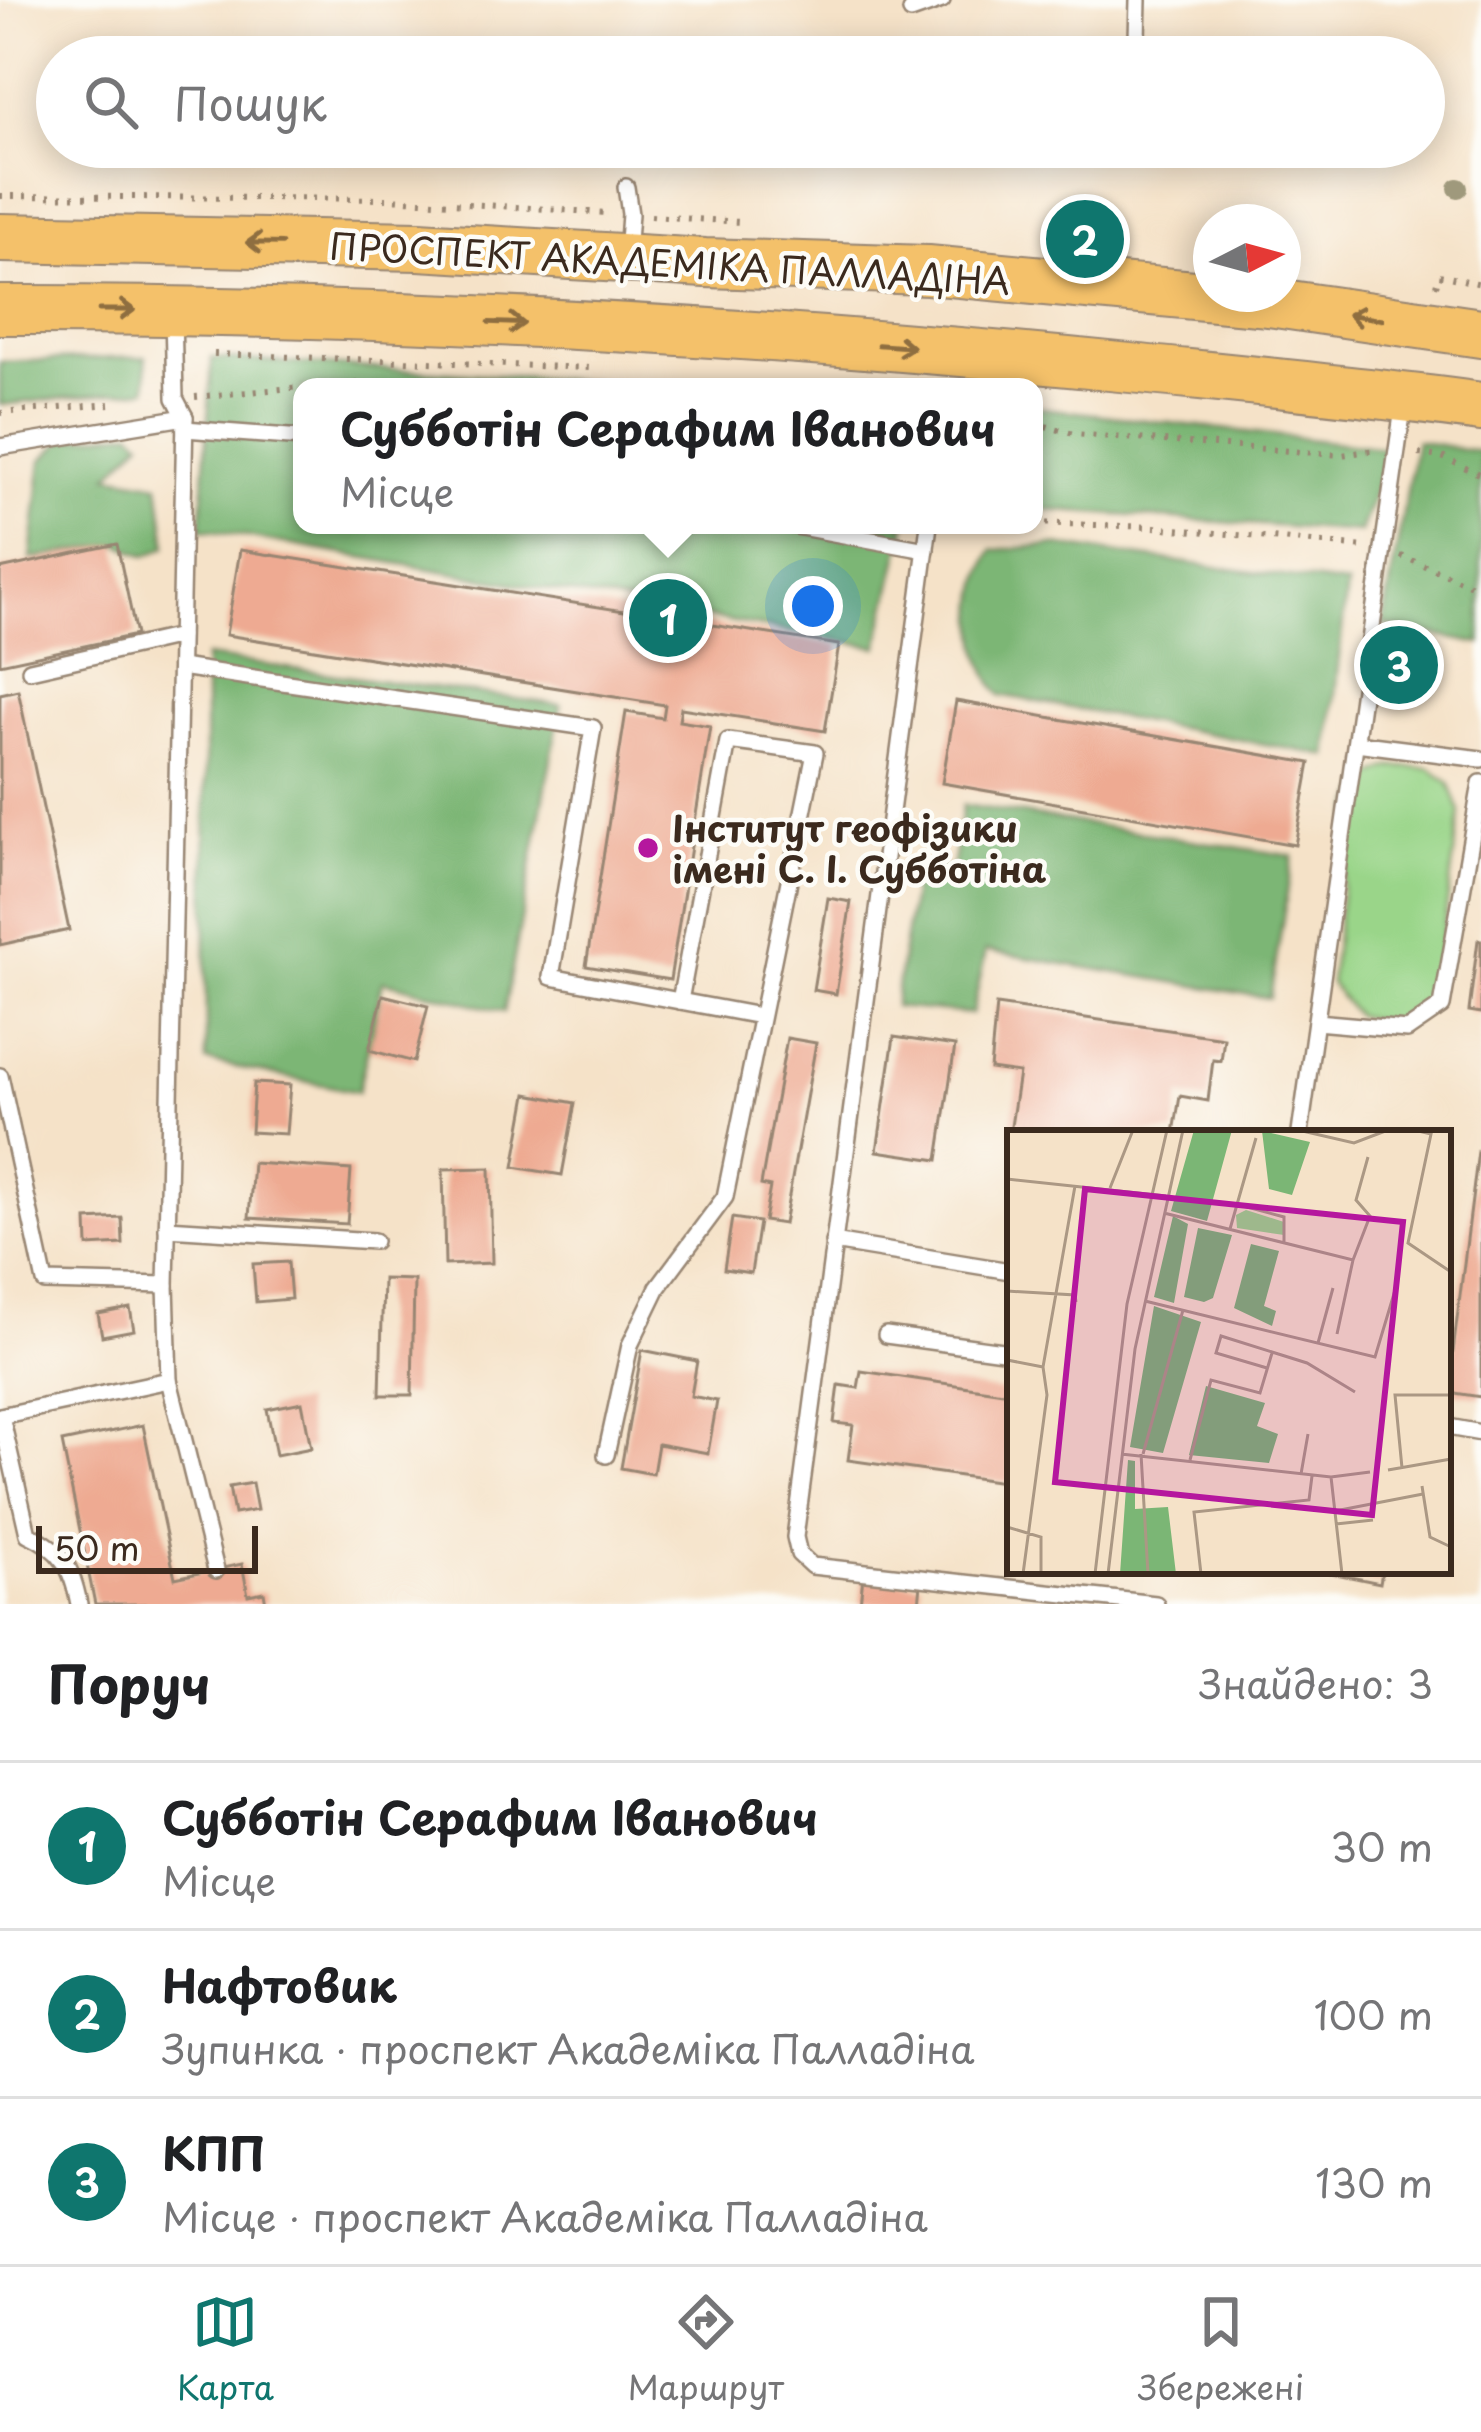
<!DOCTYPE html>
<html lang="uk">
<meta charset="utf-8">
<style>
body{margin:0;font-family:"Playpen Sans",sans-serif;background:#f2f2f2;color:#202124}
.compass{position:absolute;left:1193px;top:204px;width:108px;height:108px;border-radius:50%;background:#fff;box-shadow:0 6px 30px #0003;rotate:84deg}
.scale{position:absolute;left:36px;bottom:30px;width:222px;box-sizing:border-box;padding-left:12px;border:6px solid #3b2a1e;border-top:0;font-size:33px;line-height:42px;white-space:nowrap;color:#3b2a1e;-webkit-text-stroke:9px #fdfcf7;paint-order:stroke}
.you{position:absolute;left:813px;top:606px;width:42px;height:42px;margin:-30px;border:9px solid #fff;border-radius:50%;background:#1a73e8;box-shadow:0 0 0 18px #1a73e833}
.badge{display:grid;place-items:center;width:78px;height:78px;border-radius:50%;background:#0f766e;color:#fff;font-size:39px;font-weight:700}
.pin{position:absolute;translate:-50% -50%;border:6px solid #fff;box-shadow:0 3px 12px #0006}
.popup{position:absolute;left:293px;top:378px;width:750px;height:156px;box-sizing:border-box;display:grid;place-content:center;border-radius:24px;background:#fff;filter:drop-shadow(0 3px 9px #0005);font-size:39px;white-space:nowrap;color:#757577}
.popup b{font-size:45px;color:#202124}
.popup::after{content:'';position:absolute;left:50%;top:100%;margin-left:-24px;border:24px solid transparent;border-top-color:#fff}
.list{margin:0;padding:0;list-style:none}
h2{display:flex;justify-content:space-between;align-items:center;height:156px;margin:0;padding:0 48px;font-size:51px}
h2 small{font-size:39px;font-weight:400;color:#757577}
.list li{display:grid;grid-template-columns:78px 1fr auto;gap:36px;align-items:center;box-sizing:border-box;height:168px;padding:0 48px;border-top:3px solid #e0e0e0}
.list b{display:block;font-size:45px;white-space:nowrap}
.list p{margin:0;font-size:39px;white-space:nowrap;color:#757577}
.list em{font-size:39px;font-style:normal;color:#757577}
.icon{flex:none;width:66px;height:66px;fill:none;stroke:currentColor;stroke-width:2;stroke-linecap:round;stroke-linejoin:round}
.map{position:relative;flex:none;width:1481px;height:1604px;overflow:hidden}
.search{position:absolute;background:#fff;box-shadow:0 6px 30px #0003;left:36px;right:36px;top:36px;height:132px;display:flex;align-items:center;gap:30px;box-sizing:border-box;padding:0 42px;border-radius:66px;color:#757577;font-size:45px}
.sheet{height:660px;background:#fff}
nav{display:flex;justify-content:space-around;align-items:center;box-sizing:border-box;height:168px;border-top:3px solid #e0e0e0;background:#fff;font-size:33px;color:#757577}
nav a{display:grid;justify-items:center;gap:6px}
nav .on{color:#0f766e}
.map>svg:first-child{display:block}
</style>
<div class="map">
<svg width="1481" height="1604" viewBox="0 0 1481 1604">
<rect width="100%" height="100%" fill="#fdfcf7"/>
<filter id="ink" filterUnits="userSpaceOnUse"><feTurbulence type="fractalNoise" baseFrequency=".00833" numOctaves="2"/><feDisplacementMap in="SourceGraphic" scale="24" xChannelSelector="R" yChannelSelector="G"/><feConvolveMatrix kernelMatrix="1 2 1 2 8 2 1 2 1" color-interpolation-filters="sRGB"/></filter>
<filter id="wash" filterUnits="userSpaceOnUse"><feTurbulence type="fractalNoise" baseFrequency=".004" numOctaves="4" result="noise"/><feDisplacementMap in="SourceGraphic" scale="48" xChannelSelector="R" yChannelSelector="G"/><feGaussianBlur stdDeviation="2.7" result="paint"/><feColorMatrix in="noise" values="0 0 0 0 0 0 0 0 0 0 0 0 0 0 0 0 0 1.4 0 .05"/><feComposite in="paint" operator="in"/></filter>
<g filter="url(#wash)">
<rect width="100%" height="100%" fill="#f5e2c8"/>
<polygon fill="#9ad589" stroke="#6a8054" stroke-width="3" points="1390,767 1430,768 1449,783 1460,812 1436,981 1421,1010 1390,1024 1355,1015 1330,983 1352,809 1365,780"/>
<g fill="#7bb675" stroke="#5b704a" stroke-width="3">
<polygon points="146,357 147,389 0,405 0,362"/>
<polygon points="212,358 675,387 302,387 302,525 906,525 878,647 201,529"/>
<polygon points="1034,407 1391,449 1360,532 1034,509"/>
<polygon points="132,431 142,441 109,475 159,484 167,546 146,556 119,544 31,559 42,460 64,440"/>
<polygon points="1416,441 1481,452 1481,644 1383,625"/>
<path d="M 1054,545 L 1347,585 L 1328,756 L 1001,695 C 970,661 969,589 993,550 Z"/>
<polygon points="205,657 561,705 504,1012 383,981 358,1092 206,1061"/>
<polygon points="963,805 1293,856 1270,998 986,951 972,1014 894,1007 917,863 952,869"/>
</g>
<g id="blocks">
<g fill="#eeaa92">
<polygon points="117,544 136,635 0,664 0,569"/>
<polygon points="240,550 839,645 825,731 681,708 679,721 710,726 670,980 586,966 626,712 663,718 665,705 226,635"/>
<polygon points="1387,638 1416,641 1411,687 1382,683"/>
<polygon points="18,690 69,930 0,945 0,694"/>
<polygon points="956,701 1310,763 1295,845 942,783"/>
<polygon points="828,898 851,902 836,994 813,990"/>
<polygon points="1478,940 1481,940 1481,1013 1469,1011"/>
<polygon points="383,995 428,1006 414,1062 369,1050"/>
<polygon points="996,1005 1224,1038 1221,1061 1213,1060 1208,1101 1180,1096 1174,1133 1010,1133 1019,1073 990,1069"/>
<polygon points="894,1037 955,1046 938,1160 877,1151"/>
<polygon points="787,1038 816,1043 784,1224 764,1221 770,1187 761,1185"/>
<polygon points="254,1083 290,1085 286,1134 251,1132"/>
<polygon points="527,1094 575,1103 562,1175 514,1167"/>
<polygon points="1478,1151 1481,1151 1481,1397 1448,1392"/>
<polygon points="253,1163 351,1170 347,1224 249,1218"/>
<polygon points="490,1168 492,1263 445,1265 443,1169"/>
<polygon points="122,1218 123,1244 88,1246 87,1220"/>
<polygon points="732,1218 759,1222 751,1273 724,1269"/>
<polygon points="288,1262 291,1299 256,1302 253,1264"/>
<polygon points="383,1279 414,1280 412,1395 380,1395"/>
<polygon points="130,1308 134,1330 102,1336 98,1314"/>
<polygon points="642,1350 697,1361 691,1396 717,1401 708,1453 658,1444 653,1474 621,1468"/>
<polygon points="861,1371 1010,1393 1010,1483 848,1460 853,1425 834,1423 839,1385 858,1388"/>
<polygon points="302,1402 311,1448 276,1455 267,1409"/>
<polygon points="143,1425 175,1578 242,1564 248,1595 264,1592 266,1604 95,1604 62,1442"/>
<polygon points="252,1483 257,1510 234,1514 229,1487"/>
<polygon points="1321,1571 1382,1571 1380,1583"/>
<polygon points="863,1576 921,1584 919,1604 860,1604"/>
</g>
</g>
</g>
<g filter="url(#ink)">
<use href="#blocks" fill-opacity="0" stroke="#988673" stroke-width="3"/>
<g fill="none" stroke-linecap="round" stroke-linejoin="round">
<defs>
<g id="service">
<polyline points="911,11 942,0"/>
<polyline points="1137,39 1138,0"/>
<polyline points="626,187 630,214 627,255"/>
<polyline points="173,315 175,398 185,417 166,1285 169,1380 216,1570"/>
<polyline points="185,429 302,438"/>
<polyline points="0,447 185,417"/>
<polyline points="790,525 926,550"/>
<polyline points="929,525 795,1537 799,1554 812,1566 1156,1604"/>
<polyline points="180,667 593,728 551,977 760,1016"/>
<polyline points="30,670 180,636"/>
<polyline points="1356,743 1481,759"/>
<polyline points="1316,1022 1407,1030 1442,1006 1481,783"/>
<polyline points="0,1076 45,1282 166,1285"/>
<polyline points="1300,1133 1404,401"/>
<polyline points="167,1228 374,1241"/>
<polyline points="833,1242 1010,1271"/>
<polyline points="886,1335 1010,1352"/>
<polyline points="0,1416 169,1380"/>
<path d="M 1,1416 L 28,1534 C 63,1550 72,1568 79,1604"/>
<polyline points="1448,1427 1481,1433"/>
<polyline points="606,1455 630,1345 658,1287 725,1197 815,753 728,741 680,1001"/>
</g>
<g id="trunk">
<polyline points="0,238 419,246 705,263 928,270 1269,302 1481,333"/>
<path d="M 0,310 C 377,309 755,330 1130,368 C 1247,380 1364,391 1481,407"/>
</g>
</defs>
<use href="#service" stroke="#988673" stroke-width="20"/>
<use href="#trunk" stroke="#988673" stroke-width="52"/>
<g stroke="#988673" stroke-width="6" stroke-dasharray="3 9" stroke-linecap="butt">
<polyline points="0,196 390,199 608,213"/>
<polyline points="651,216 740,222"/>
<polyline points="1436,286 1439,275 1481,284"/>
<polyline points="214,354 590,368"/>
<polyline points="307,387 358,383 478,387"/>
<polyline points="195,397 302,387"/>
<polyline points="0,413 110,404"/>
<polyline points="1034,423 1074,434 1341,455 1376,450"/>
<polyline points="1419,454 1442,457 1481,475"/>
<polyline points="1034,523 1154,527 1365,547"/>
<polyline points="1401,556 1481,589"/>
</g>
<use href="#service" stroke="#fff" stroke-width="15"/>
<use href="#trunk" stroke="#f4c16a" stroke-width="48"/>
</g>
<circle fill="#9f997c" cx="1458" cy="188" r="10"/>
<defs><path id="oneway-shaft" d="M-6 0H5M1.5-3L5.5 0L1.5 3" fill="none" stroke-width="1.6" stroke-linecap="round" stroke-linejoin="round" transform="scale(3)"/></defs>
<g stroke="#8e6e40">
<use href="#oneway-shaft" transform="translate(264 243) rotate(-179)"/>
<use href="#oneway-shaft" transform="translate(117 310)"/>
<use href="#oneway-shaft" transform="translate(1365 317) rotate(-171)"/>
<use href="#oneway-shaft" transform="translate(507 323) rotate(2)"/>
<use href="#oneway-shaft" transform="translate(896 346) rotate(4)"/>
</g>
</g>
<circle fill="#b5179e" stroke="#fdfcf7" stroke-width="4.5" cx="648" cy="848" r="12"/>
<g text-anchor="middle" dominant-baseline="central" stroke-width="9" stroke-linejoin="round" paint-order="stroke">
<g font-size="36" fill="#3b2a1e" stroke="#fdfcf7">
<text transform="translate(670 262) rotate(3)">ПРОСПЕКТ АКАДЕМІКА ПАЛЛАДІНА</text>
</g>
<g font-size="36" font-weight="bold" fill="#3b2a1e" stroke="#fdfcf7" text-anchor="start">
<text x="672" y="827">Інститут геофізики<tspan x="672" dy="41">імені С. І. Субботіна</tspan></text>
</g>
</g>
<g transform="translate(1007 1130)">
<rect width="444" height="444" fill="#f5e2c8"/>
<path d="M 239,80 L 277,92 L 277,105 L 230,98 L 229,85 Z" fill="#9ad589"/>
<path d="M 187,0 L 225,0 L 200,91 L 164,81 ZM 255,1 L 303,12 L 285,65 L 262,59 ZM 166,86 L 181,94 L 167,173 L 147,167 ZM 191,98 L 225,105 L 206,168 L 197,172 L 177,167 ZM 244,114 L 272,121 L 257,176 L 269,181 L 265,196 L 227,178 ZM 147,176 L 194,192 L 156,323 L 123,317 ZM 199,256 L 258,273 L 250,296 L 271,304 L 262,333 L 182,325 ZM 121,330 L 128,331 L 128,379 L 161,377 L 169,444 L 113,444 Z" fill="#7bb675"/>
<path fill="none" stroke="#ab9884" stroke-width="3" d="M 291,0 L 347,13 L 381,0M 407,0 L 424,4 L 401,113 L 444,142M 0,49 L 159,66M 103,58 L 126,0M 229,74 L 277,87 L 277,113M 157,83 L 346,130 L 363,86 L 349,70 L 361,27M 223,99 L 249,8M 0,161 L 68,165 L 69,172M 138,171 L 368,227 L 389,157M 330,204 L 346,130M 311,213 L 326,158M 0,230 L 36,237M 260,238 L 209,223 L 214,206 L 300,233 L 348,262M 114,324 L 324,347 L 363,342M 134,324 L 141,444M 136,324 L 176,180M 183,330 L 204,250 L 253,263 L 265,223M 395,338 L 388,265 L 444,265M 381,340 L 444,329M 294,344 L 301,304M 324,347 L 335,444M 415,356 L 423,407 L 444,417M 328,381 L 416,364M 329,394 L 366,390M 0,397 L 34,407 L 34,444M 16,444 L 40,265 L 36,237 L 68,56M 88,444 L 120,174 L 160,0M 101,444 L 128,219 L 176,0M 194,444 L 187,382 L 302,370 L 305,346"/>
<path fill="#b5179e" fill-opacity="0.15" stroke="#b5179e" stroke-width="6" d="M 78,59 L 396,92 L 365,385 L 48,352 Z"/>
<rect width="444" height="444" fill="none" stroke="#3b2a1e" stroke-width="6"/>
</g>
</svg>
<svg class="compass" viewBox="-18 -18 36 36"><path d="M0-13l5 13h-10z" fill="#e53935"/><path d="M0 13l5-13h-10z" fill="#757577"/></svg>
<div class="scale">50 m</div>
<div class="you"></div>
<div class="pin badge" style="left:668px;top:618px">1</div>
<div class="popup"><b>Субботін Серафим Іванович</b>Місце</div>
<div class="pin badge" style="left:1085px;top:239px">2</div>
<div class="pin badge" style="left:1399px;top:665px">3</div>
<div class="search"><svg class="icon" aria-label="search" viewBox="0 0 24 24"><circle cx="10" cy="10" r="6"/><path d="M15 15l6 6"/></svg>Пошук</div>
</div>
<section class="sheet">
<h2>Поруч<small>Знайдено: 3</small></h2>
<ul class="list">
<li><span class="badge">1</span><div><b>Субботін Серафим Іванович</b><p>Місце</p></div><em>30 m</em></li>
<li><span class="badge">2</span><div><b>Нафтовик</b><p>Зупинка · проспект Академіка Палладіна</p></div><em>100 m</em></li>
<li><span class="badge">3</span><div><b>КПП</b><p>Місце · проспект Академіка Палладіна</p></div><em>130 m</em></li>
</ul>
</section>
<nav>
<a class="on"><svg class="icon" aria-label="map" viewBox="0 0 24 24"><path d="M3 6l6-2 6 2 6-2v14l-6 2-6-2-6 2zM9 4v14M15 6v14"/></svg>Карта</a>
<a><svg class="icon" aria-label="directions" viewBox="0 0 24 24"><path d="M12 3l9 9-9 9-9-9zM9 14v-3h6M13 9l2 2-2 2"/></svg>Маршрут</a>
<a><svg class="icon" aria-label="saved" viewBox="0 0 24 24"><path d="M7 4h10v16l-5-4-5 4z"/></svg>Збережені</a>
</nav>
